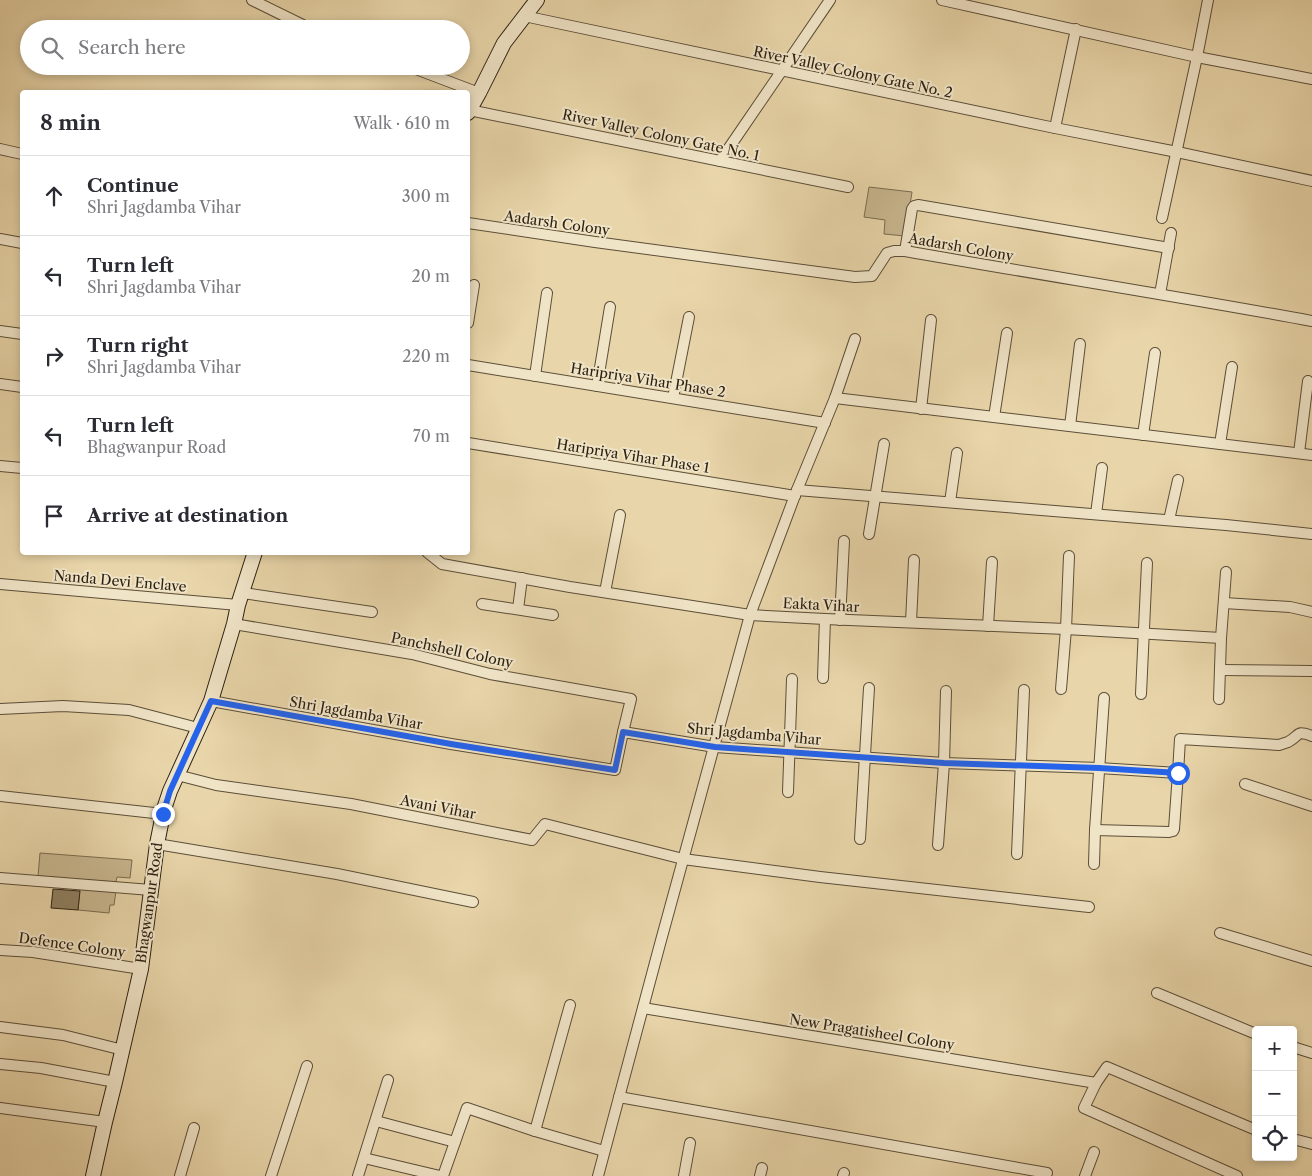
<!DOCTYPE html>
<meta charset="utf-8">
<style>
body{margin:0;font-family:"Libre Caslon Text",serif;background:#f2f2f3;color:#2b2b33}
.controls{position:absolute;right:15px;bottom:15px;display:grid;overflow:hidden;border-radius:5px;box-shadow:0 2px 8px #0003}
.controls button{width:45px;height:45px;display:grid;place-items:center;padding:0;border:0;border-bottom:1px solid #e1e1e2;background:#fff;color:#2b2b33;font:25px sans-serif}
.stop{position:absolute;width:15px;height:15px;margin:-11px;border:4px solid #2563eb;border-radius:50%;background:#fff}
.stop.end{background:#2563eb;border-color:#fff;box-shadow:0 1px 5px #0008}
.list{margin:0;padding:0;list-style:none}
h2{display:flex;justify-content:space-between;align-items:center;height:65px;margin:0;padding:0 20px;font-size:21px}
h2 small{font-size:16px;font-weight:400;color:#7c7c81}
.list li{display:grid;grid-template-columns:32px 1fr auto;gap:15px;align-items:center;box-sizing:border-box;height:80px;padding:0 20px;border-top:1px solid #e1e1e2}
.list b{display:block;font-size:19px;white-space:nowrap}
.list p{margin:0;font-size:16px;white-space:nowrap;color:#7c7c81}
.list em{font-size:16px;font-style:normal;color:#7c7c81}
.icon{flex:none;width:28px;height:28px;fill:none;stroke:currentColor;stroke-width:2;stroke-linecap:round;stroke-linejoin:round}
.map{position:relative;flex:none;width:1312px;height:1176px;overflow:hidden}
.search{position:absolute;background:#fff;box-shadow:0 2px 8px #0003;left:20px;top:20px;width:450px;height:55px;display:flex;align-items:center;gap:12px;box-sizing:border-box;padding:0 18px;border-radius:28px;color:#7c7c81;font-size:19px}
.panel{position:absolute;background:#fff;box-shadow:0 2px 8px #0003;left:20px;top:90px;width:450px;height:465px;border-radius:5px}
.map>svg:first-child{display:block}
</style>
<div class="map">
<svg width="1312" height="1176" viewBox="0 0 1312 1176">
<rect width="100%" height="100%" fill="#e8d5a9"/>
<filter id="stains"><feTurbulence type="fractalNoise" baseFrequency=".004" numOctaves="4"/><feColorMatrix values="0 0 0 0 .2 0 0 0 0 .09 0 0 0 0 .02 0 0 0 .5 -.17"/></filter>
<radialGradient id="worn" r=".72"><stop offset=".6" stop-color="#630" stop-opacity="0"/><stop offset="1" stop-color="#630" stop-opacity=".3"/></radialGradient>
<g fill="#c8b68f" stroke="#7a6c50">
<polygon points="869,187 912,192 905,236 884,234 885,220 864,217"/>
<polygon points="40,853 132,860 130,878 117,877 116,882 38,876"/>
<polygon points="80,887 116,891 114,905 110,905 109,913 78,910"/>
</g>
<polygon fill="#8e7f61" stroke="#2d2112" points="53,889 80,891 78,910 51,908"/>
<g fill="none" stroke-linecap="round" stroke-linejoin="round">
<defs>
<g id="street">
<polyline points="252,0 311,29"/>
<polyline points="942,0 1197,57 1312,79"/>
<polyline points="524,16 1055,128 1177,152 1312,181"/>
<polyline points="408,66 479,93"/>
<polyline points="469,110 848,187"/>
<polyline points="1055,128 1076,29"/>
<polyline points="0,149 22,154"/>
<polyline points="720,161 830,0"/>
<polyline points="1162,218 1197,57 1208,0"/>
<path d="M 468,223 L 595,242 L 855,277 L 872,276 L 887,253 L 894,251 L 905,251 C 1041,275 1177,296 1312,321"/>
<polyline points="0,239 22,243"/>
<polyline points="905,251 912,209 914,206 918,205 1169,248"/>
<polyline points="1160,294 1171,233"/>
<polyline points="468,323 474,285"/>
<polyline points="0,331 22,334"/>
<polyline points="468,365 825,423"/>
<polyline points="535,376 547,293"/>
<polyline points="0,384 22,387"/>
<polyline points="597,386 610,307"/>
<polyline points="673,398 689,317"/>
<polyline points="835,398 1312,455"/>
<polyline points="921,409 931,320"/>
<polyline points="994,417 1007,333"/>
<polyline points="1070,426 1080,344"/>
<polyline points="1143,435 1155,353"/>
<polyline points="468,443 795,496"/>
<polyline points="1220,444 1232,367"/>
<polyline points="1299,453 1308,381"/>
<polyline points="0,466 22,468"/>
<polyline points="797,490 1226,525 1312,534"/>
<polyline points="950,502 957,453"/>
<polyline points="1096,514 1102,468"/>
<polyline points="1169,520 1178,480"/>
<polyline points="869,534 884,444"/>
<polyline points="427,552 442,564 570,587 750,615 825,619 1066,629 1221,638"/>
<polyline points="0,584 238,605"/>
<polyline points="605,592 620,515"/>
<polyline points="243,593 372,612"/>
<polyline points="1224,603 1290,607 1312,612"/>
<polyline points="482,604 553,615"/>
<polyline points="518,609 522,578"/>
<polyline points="840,620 844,541"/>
<polyline points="911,622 914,560"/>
<polyline points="234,624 412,654 490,674 631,699 623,732"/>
<polyline points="988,626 992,562"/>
<polyline points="1220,670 1312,671"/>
<polyline points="823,678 825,619"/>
<polyline points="1061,689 1066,629 1069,556"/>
<polyline points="1141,694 1147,563"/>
<polyline points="1219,699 1221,638 1226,572"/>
<path d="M 211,701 L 451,744 L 615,770 L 623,732 L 715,747 L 944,763 L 1099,768 L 1178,773 L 1180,739 L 1279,745 C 1282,744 1285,743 1288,742 C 1301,735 1295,730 1312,736"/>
<polyline points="0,709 63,706 129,710 198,728"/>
<polyline points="177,775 216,785 351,804 532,840 545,824 683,859 820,877 1089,907"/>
<polyline points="1245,784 1312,806"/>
<polyline points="788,792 792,679"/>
<polyline points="0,796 163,814"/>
<polyline points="1095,830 1169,832 1173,831 1174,829 1178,773"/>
<polyline points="860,839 869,688"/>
<polyline points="157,844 337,874 473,902"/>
<polyline points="938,845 944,763 946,691"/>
<polyline points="1017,854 1024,690"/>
<polyline points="1094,864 1095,830 1104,698"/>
<polyline points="0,878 151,890"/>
<polyline points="1220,933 1312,961"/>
<polyline points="0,950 33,952 141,969"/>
<polyline points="1157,993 1256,1034"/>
<polyline points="643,1008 1096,1083"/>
<polyline points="0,1027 63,1035 123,1050"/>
<polyline points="1293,1047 1312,1053"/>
<polyline points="0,1064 41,1068 115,1082"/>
<polyline points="619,1097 1047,1173"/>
<polyline points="0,1108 105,1122"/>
<polyline points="376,1121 455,1142"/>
<polyline points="535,1131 570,1005"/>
<polyline points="1293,1139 1312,1144"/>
<polyline points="364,1158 440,1176"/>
<polyline points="180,1176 194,1128"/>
<polyline points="271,1176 307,1066"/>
<polyline points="358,1176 388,1080"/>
<polyline points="443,1176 467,1108 535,1131 604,1151"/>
<polyline points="598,1176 660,944 750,615 797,490 835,398 855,339"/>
<polyline points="684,1176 690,1143"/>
<polyline points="760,1176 762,1168"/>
<polyline points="843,1176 844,1173"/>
<polyline points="1085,1176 1094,1152"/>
<polyline points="1237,1176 1084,1108 1096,1083 1107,1067 1256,1130"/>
</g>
<g id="secondary">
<polyline points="468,113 479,93 504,43 537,0"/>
<polyline points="93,1176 105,1122 115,1082 141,969 157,844 164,809 170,791 211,701 234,624 238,605 255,552"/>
</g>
</defs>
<use href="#street" stroke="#5c4e38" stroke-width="12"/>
<use href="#secondary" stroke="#2d2112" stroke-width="16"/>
<use href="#street" stroke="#f0e4c7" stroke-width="10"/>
<use href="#secondary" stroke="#f0e4c7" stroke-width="14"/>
</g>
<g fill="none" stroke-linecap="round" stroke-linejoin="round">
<polyline stroke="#2563eb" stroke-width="6" points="163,814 170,791 211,701 451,744 615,770 623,732 715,747 944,763 1099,768 1178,773"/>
</g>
<g text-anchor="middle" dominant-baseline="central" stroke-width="4" stroke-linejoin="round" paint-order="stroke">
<g font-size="14" fill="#2d2112" stroke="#f0e4c7">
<text transform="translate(853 72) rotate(12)">River Valley Colony Gate No. 2</text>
<text transform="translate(661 135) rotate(12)">River Valley Colony Gate No. 1</text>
<text transform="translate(557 223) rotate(8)">Aadarsh Colony</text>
<text transform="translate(961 247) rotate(10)">Aadarsh Colony</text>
<text transform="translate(648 380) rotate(9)">Haripriya Vihar Phase 2</text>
<text transform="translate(633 456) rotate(9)">Haripriya Vihar Phase 1</text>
<text transform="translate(120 581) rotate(5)">Nanda Devi Enclave</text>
<text transform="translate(821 605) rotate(3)">Eakta Vihar</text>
<text transform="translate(452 650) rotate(12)">Panchshell Colony</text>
<text transform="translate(356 713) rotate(10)">Shri Jagdamba Vihar</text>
<text transform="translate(754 734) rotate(5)">Shri Jagdamba Vihar</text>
<text transform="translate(438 807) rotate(11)">Avani Vihar</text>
<text transform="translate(149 903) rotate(-82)">Bhagwanpur Road</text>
<text transform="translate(72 945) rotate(8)">Defence Colony</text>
<text transform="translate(872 1032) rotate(9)">New Pragatisheel Colony</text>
</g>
</g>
<rect width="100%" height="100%" filter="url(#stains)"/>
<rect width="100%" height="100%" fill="url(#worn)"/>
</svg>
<div class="controls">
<button>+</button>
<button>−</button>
<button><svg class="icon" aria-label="locate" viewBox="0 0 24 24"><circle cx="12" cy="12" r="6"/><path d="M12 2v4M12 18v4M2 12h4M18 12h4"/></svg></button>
</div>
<div class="stop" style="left:1178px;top:773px"></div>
<div class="stop end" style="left:163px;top:814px"></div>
<div class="search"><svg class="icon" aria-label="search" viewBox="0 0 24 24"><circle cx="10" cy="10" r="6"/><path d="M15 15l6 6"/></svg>Search here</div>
<section class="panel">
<h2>8 min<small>Walk · 610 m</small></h2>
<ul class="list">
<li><svg class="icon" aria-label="ahead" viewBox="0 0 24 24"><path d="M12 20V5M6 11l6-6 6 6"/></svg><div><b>Continue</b><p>Shri Jagdamba Vihar</p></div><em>300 m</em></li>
<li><svg class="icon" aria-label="left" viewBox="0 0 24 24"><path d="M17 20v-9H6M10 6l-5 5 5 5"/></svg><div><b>Turn left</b><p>Shri Jagdamba Vihar</p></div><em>20 m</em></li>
<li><svg class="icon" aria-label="right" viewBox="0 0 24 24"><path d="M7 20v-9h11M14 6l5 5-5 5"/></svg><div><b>Turn right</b><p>Shri Jagdamba Vihar</p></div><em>220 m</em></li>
<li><svg class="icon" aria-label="left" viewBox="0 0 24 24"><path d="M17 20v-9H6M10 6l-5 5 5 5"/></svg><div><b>Turn left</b><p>Bhagwanpur Road</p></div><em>70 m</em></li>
<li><svg class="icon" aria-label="arrive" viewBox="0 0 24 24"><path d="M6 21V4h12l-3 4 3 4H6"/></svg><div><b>Arrive at destination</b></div></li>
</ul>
</section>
</div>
